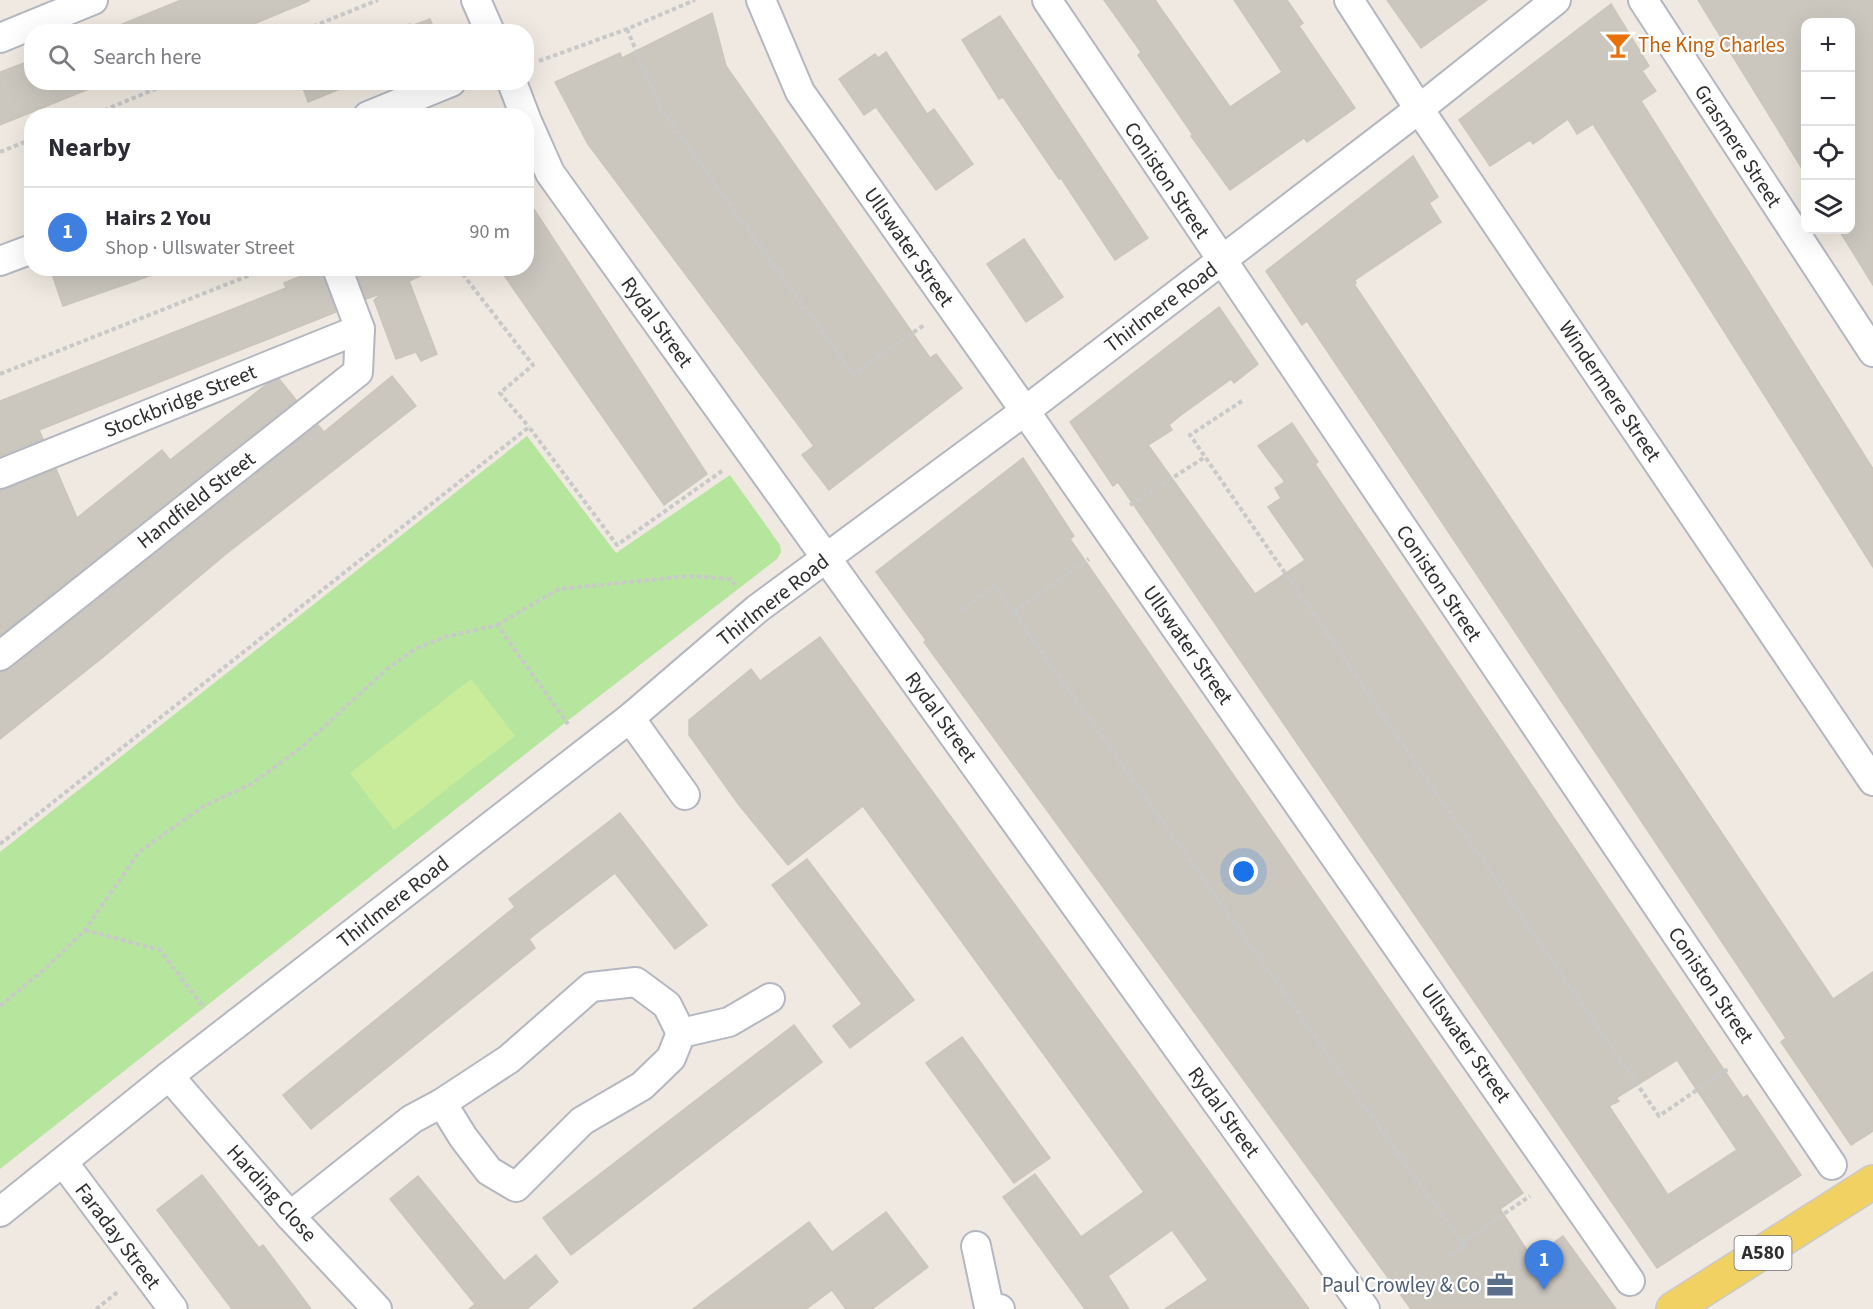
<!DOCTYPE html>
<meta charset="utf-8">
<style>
body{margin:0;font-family:"Source Sans 3",sans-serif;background:#f2f2f3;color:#2b2b33}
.controls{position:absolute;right:18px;top:18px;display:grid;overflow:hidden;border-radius:12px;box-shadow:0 6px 24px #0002}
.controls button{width:54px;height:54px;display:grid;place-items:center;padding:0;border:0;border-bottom:2px solid #e1e1e2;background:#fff;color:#2b2b33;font:30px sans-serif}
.you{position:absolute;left:1244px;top:872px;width:21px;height:21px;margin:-15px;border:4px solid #fff;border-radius:50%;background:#1a73e8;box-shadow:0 0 0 9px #1a73e833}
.badge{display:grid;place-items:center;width:39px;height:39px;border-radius:50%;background:#0f766e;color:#fff;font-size:20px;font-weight:700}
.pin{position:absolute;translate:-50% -50px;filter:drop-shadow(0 2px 3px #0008)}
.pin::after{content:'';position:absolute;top:32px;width:21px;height:18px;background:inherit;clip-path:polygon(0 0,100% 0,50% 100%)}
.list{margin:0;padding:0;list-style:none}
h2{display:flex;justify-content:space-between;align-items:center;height:78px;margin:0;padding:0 24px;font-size:26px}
h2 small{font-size:20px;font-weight:400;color:#7c7c81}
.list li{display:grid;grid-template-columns:39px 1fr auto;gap:18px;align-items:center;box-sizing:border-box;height:90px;padding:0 24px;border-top:2px solid #e1e1e2}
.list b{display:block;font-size:22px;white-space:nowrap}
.list p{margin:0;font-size:20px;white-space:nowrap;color:#7c7c81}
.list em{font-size:20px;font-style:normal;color:#7c7c81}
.icon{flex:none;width:33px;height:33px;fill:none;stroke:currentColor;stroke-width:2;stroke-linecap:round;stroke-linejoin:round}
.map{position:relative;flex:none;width:1873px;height:1309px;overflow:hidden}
.search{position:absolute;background:#fff;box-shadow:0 6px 24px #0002;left:24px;top:24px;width:510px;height:66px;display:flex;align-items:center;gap:15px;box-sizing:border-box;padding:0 21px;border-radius:24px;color:#7c7c81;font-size:22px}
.panel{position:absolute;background:#fff;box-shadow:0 6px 24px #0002;left:24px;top:108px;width:510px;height:168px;border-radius:24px}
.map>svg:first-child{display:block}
</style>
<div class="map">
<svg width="1873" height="1309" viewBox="0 0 1873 1309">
<rect width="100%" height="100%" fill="#efe9e1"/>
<polygon fill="#b6e59e" points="527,436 616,553 730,475 780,545 781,552 777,559 566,722 0,1169 0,852"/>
<polygon fill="#c9ec9a" points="471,679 515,736 394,830 350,773"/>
<g fill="#cbc7bf" stroke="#cbc5ba" stroke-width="1.5" fill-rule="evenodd">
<polygon points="181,0 309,0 309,1 235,32 103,32"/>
<polygon points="1104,0 1155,0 1230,107 1282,72 1234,0 1287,0 1303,23 1299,26 1355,108 1307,142 1304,138 1230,190 1191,136 1193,135 1138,55 1141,52"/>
<polygon points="1387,0 1487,0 1421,48"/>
<polygon points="1698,0 1873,0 1873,285 1839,230 1851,230 1851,22 1806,22 1806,175"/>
<polygon points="1611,4 1649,66 1642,71 1656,91 1641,101 1873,469 1873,567 1593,124 1577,134 1568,119 1533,144 1530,140 1490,166 1459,120"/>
<polygon points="712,13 726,66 930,358 936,354 962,388 829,490 802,455 814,446 588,144 555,82 620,53 622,58"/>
<polygon points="1000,16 1148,238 1115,260 1061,178 1059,179 1003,97 999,99 962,40"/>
<polygon points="430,19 435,32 390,32 410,24 411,26"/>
<polygon points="886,52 927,114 934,109 973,164 936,190 876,107 864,115 839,79 875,54 878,58"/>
<polygon points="32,60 32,82 106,82 0,125 0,72"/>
<polygon points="301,82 357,82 308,102"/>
<polygon points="1413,156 1438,197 1429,203 1441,222 1355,280 1356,283 1354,284 1833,999 1873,972 1873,1131 1851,1145 1781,1042 1786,1038 1377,425 1307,321 1302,325 1266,271"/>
<polygon points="526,197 707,474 664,505 499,268 526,268"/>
<polygon points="1024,239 1063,297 1026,322 987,264"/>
<polygon points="50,268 157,268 158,273 63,306"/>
<polygon points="321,268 336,312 39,430 43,439 0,456 0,401 286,288 284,283"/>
<polygon points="355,268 438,268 409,281 437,354 421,361 416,352 396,359 374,300 383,293 366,299"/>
<path d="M 1219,307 L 1258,364 L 1234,383 L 1231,379 L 1181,415 L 1169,425 L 1172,430 L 1148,445 L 1255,594 L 1305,560 L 1268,507 L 1281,498 L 1275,488 L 1285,482 L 1258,446 L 1292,423 L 1318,462 L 1315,464 L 1743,1098 L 1747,1095 L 1801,1175 L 1657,1268 L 1118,482 L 1113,486 L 1070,422 ZM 1677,1060 L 1737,1150 L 1668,1195 L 1609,1106 L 1619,1101 L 1616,1098 Z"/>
<polygon points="392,376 416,406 226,554 102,658 0,739 0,672 10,669 318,425 324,432"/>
<polygon points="279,379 296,400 0,635 0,490 56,469 77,518 162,450 170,460 267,384"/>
<polygon points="1023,458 1074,536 1070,539 1523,1193 1500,1209 1532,1258 1563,1236 1616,1309 1411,1309 924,642 926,640 876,572"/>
<polygon points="820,637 1309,1309 1165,1309 1208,1280 1172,1230 1108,1276 1129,1309 1085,1309 1003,1197 1035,1174 1081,1237 1144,1192 863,806 788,865 739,805 689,735 689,720 751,669 760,681"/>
<polygon points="620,813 707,925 675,949 615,873 529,939 535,948 311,1129 283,1095 515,907 509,899"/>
<polygon points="807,859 914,1000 850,1048 833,1026 862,1004 772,885"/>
<polygon points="794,1025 822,1062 571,1255 543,1218"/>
<polygon points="962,1037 1050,1158 1014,1183 926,1063"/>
<polygon points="202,1175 259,1248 263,1245 311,1309 232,1309 157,1210"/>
<polygon points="418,1176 504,1281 536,1255 558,1282 527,1309 469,1309 475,1304 390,1199"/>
<polygon points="886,1212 928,1267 872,1309 846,1309 832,1290 806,1309 693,1309 809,1222 832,1252"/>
</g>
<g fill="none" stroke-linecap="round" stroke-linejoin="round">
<defs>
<g id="minor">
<polyline points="476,0 490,32"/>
<polyline points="761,0 800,92 1025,411 1630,1281"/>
<polyline points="1047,0 1832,1165"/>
<polyline points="1349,0 1419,109 1873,781"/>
<polyline points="1643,0 1873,352"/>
<polyline points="0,38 93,0"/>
<polyline points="512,82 525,116"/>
<polyline points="368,116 451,82"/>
<polyline points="526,119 550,173 1365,1309"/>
<polyline points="0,261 32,249"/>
<polyline points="0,474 360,329"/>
<polyline points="0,656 358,372 360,329 337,268"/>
<polyline points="630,718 685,795"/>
<polyline points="169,1076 290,1216 377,1309"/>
<polyline points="442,1103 463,1137 489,1171 516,1187 582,1121 642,1086 671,1058 681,1033"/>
<polyline points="63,1162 173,1309"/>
<polyline points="0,1212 169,1076 630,718 757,609 1025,411 1419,109 1556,0"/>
<polyline points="290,1216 412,1119 442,1103 509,1059 591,987 636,982 667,1005 681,1033 729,1022 770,998"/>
<polyline points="976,1246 989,1307 1000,1309"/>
</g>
<polyline id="primary" points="1673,1309 1873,1182"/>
</defs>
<use href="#minor" stroke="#b4b7c1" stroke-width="32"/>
<use href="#primary" stroke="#c9c9c9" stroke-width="36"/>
<g stroke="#c9c9c9" stroke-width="4" stroke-dasharray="4.5 3" stroke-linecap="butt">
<polyline points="627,29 660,108 853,374 924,325"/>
<polyline points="299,32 378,0"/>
<polyline points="539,61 627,29 695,0"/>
<polyline points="90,116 172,82"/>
<polyline points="0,152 32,139"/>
<polyline points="458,268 533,365 500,393 529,427"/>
<polyline points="0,374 268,268"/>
<polyline points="1242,401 1190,435 1659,1116 1729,1068"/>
<polyline points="1130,505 1205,457"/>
<polyline points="961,610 995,586 1464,1246 1447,1258"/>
<polyline points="1014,612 1089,559"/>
<polyline points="497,625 559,589 689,576 731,579 735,585"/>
<polyline points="0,844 529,427 617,545 722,471"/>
<polyline points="85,930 160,950 204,1008"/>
<polyline points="0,1006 46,968 85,930 139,852 204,806 253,783 303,746 388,668 417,648 445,637 497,625 568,724"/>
<polyline points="1461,1243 1530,1196"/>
<polyline points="96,1309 119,1291"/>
</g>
<use href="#minor" stroke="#fff" stroke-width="28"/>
<use href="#primary" stroke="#f2d163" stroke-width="33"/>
</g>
<defs>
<symbol id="bar-bare" viewBox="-9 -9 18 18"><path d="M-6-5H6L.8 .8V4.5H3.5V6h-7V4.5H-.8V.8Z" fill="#e8710a" stroke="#fff" stroke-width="2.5" paint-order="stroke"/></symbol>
<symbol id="office-bare" viewBox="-9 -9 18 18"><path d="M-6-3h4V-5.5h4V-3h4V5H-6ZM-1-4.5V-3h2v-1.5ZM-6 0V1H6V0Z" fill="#5c6f8a" stroke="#fff" stroke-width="2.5" paint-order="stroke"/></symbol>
</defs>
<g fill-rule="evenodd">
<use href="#bar-bare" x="1599" y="26" width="38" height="38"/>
<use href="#office-bare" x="1481" y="1266" width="38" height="38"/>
</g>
<g text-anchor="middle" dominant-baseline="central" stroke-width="4.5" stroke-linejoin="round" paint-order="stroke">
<rect fill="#fff" stroke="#6d6d6d" stroke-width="1.5" x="1734.5" y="1236" width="57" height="34" rx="4.5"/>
<g font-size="20" font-weight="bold" fill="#2e2e2e">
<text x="1763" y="1253">A580</text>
</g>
<g font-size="21" fill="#c56008" stroke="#fff" text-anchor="start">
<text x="1638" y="45">The King Charles</text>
</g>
<g font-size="21" fill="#2e2e2e" stroke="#fff">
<text transform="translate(1738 146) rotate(57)">Grasmere Street</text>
<text transform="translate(1167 180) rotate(56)">Coniston Street</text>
<text transform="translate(909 247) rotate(55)">Ullswater Street</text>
<text transform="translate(1161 307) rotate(-37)">Thirlmere Road</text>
<text transform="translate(657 322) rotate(54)">Rydal Street</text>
<text transform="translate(1610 391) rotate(56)">Windermere Street</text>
<text transform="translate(180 401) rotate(-22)">Stockbridge Street</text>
<text transform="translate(196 500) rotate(-38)">Handfield Street</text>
<text transform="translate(1439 583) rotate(56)">Coniston Street</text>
<text transform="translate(773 600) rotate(-38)">Thirlmere Road</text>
<text transform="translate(1188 645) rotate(55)">Ullswater Street</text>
<text transform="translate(941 717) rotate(54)">Rydal Street</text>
<text transform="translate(393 902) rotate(-38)">Thirlmere Road</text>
<text transform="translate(1711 985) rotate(56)">Coniston Street</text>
<text transform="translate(1466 1043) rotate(55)">Ullswater Street</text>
<text transform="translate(1224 1112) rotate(54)">Rydal Street</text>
<text transform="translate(272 1193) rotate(48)">Harding Close</text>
<text transform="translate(118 1236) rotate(53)">Faraday Street</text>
</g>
<g font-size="21" fill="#4e5e75" stroke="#fff" text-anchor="end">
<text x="1480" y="1285">Paul Crowley &amp; Co</text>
</g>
</g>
</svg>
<div class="controls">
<button>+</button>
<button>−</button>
<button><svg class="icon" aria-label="locate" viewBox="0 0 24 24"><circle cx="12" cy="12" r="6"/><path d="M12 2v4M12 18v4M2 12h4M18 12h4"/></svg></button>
<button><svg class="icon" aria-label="layers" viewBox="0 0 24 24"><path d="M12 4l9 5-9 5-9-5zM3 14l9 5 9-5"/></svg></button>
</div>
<div class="you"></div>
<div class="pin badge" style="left:1544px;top:1290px;background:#3f7fe0">1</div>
<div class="search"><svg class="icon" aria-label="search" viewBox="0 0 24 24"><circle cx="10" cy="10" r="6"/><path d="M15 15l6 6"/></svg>Search here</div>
<section class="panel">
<h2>Nearby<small></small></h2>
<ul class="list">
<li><span class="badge" style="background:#3f7fe0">1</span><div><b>Hairs 2 You</b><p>Shop · Ullswater Street</p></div><em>90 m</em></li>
</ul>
</section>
</div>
